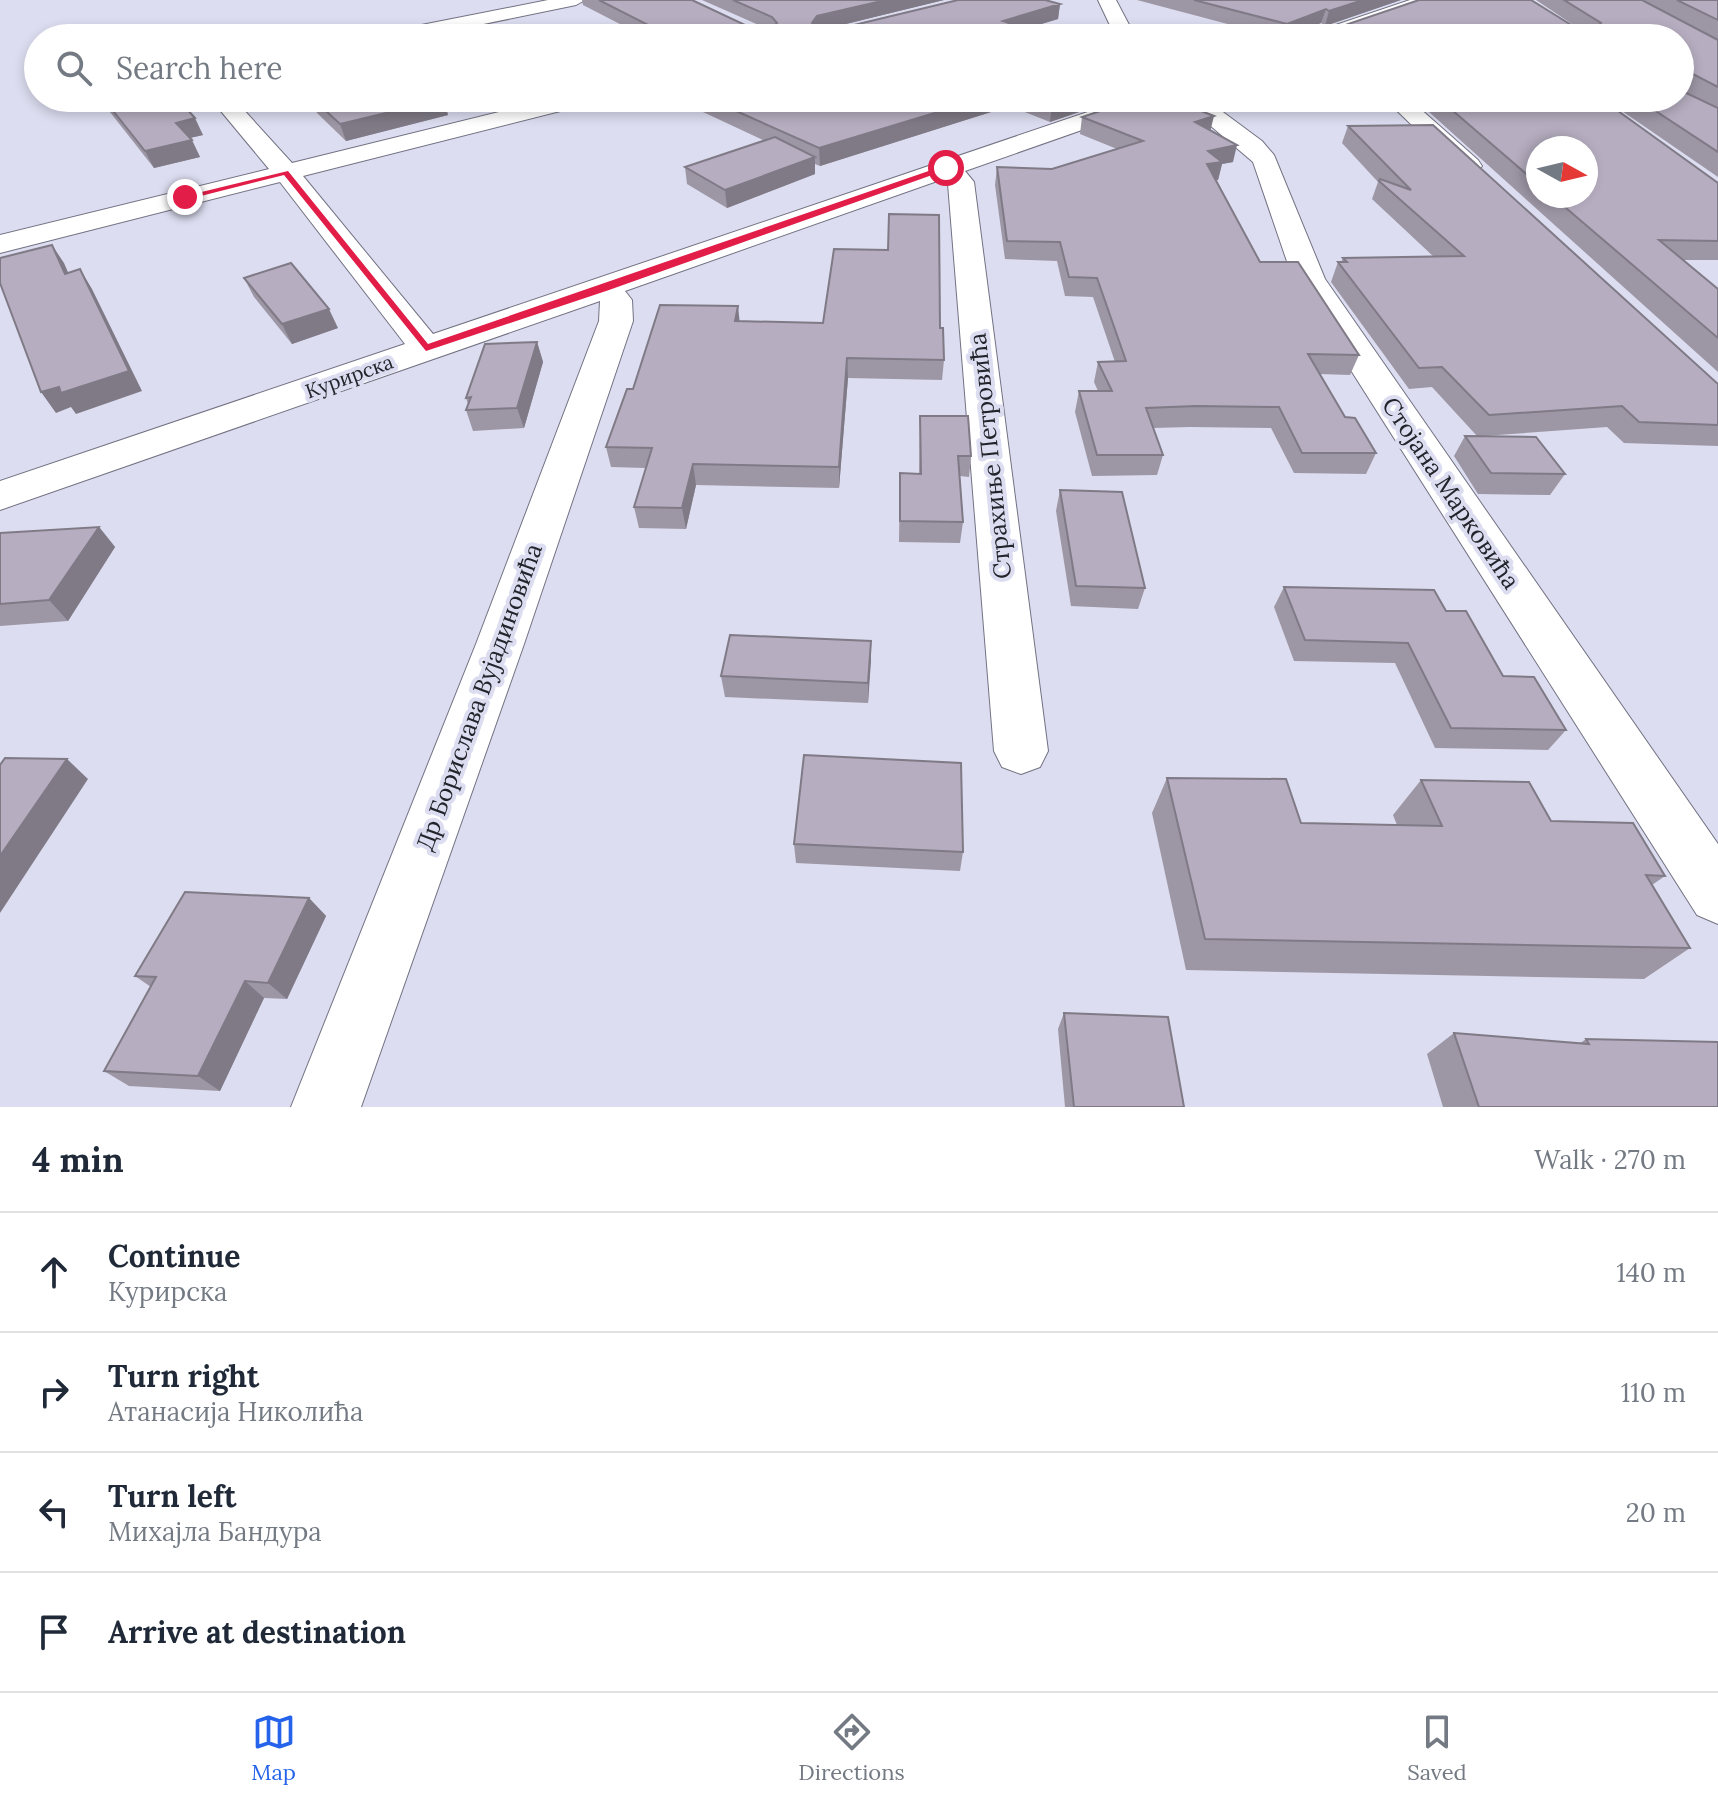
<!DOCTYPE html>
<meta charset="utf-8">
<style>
body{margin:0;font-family:Lora,serif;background:#f2f2f3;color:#1f2937}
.compass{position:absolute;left:1526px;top:136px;width:72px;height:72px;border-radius:50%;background:#fff;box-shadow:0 4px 12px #0003;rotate:98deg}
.stop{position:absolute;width:24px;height:24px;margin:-18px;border:6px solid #e11d48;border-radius:50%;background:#fff}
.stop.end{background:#e11d48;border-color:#fff;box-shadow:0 2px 8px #0008}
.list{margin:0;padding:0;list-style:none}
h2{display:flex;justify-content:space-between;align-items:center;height:104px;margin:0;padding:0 32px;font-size:34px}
h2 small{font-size:26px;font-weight:400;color:#747a83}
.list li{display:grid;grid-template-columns:52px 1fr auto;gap:24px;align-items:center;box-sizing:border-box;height:120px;padding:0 32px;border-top:2px solid #e0e1e3}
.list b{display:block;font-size:30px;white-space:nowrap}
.list p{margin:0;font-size:26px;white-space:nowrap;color:#747a83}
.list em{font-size:26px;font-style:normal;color:#747a83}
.icon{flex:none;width:44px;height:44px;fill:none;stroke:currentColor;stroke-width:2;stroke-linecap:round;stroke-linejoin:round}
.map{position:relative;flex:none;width:1718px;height:1107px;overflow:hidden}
.search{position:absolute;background:#fff;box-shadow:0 4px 12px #0003;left:24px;right:24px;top:24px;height:88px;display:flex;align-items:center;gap:20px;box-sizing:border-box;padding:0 28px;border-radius:44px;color:#747a83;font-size:30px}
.sheet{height:584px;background:#fff}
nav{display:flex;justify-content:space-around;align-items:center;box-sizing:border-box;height:112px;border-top:2px solid #e0e1e3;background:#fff;font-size:22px;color:#747a83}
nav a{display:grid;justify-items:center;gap:4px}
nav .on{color:#2563eb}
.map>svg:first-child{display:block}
</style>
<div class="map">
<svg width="1718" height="1107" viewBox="0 0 1718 1107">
<rect width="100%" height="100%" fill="#dcddf0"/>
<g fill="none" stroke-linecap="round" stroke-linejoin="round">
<defs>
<g id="minor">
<polygon points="548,0 585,0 576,5 416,38 376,38 386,32"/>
<polygon points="1098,0 1116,0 1136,38 1116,38"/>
<polygon points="1410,0 1437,0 1434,4 1335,38 1306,38 1309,34"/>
<polygon points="210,98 233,98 292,163 556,98 595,98 592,103 303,176 433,334 1129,98 1162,98 1159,103 965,171 974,182 1048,751 1040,767 1021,774 1002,767 994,751 948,184 943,179 625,291 632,300 633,321 524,644 361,1107 291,1107 476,644 599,321 600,301 0,510 0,481 405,344 280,182 0,253 0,235 269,169"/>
<polygon points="1178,98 1204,98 1262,141 1274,155 1325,279 1718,844 1718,924 1697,915 1293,279 1253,162"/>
<polygon points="1384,98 1408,98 1478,160 1482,166 1478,172 1460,172"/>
</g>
</defs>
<use href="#minor" stroke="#727283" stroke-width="2"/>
<use href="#minor" fill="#fff" fill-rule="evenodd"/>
</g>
<g fill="#9d96a5" fill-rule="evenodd">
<polygon points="582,0 692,0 747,26 761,26 702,0 944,0 838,26 850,26 1060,4 1058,19 1025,29 1034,38 647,38 583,5"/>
<polygon points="1137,0 1401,0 1325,26 1321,23 1284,38 1280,38"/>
<polygon points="1536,0 1642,0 1718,40 1718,177 1603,98 1680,98 1680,38 1343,38 1348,24 1575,26"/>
<polygon points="1642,0 1718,0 1718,40"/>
<polygon points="101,98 177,98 203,135 190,138 200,157 154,168 106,107"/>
<polygon points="312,98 442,98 448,115 346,141 317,113"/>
<polygon points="673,98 1120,98 1050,122 1010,106 820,166 815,164 815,174 727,208 687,184 685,167 765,141"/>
<path d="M 1425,98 L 1600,98 L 1718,183 L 1718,260 L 1683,260 L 1718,289 L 1718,372 L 1429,112 L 1432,103 ZM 1538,148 L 1586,196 L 1538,196 Z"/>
<polygon points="1082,117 1210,130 1233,162 1222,164 1218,180 1215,180 1260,262 1359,355 1350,375 1320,374 1345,417 1376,453 1366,474 1294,473 1271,428 1190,427 1153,428 1163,455 1157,475 1092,476 1075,412 1079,391 1098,391 1094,382 1098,362 1115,362 1093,297 1065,296 1057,261 1005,259 995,185 997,167 1052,169 1117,149 1080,134"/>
<polygon points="1348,126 1718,384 1718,446 1624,443 1607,427 1484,436 1565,474 1550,495 1478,494 1454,456 1465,436 1477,436 1432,387 1409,389 1331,282 1338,262 1341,262 1343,258 1434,257 1372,199 1378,182 1342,143"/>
<polygon points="244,278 338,328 292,344 254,297"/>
<polygon points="739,322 940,328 944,360 942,380 848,378 839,488 696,485 686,529 639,528 634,507 646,468 611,467 606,447 633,389"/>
<polygon points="537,342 543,362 524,428 473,431 466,410 468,404 466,398"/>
<polygon points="920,416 971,456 969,477 960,476 963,522 960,543 899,542 900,473 919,474"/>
<polygon points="1060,490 1145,588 1138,609 1071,606 1056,511"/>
<polygon points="99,527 115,547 68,621 0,626 0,533"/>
<polygon points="1284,587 1446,611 1503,676 1566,730 1548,750 1435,748 1395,663 1294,661 1274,607"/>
<polygon points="871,641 868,703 725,697 721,676"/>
<polygon points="1167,778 1301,823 1397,825 1393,815 1421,780 1551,821 1665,876 1652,885 1690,948 1644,979 1186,970 1152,813"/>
<polygon points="794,844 963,852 960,871 796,863"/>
<polygon points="309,898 326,916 287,999 264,998 220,1091 129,1086 104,1071 151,987 135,976"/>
<polygon points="1064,1013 1184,1107 1065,1107 1058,1029"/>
<polygon points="1454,1033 1579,1044 1586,1039 1718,1107 1443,1107 1427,1054"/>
</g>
<g fill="#7f7a86">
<polygon points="886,0 944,0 817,31 812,23 817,16"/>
<polygon points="1363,0 1401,0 1325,26 1329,11"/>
<polygon points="1060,4 1058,19 1001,36 1003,21"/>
<polygon points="1326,9 1321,23 1283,38 1287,24"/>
<polygon points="1035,32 1034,38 1022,38 1022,36"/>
<polygon points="984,98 1011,98 1010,106 820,166 819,148"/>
<polygon points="1073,98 1120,98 1050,122 1052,105"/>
<polygon points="444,99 448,115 346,141 340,124"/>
<polygon points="1214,116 1210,132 1195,122"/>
<polygon points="195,118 203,135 185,139 176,123"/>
<polygon points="192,140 200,157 154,168 145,151"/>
<polygon points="1237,145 1233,162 1222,164 1218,180 1202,182 1208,151"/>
<polygon points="815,157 815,174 727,208 725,190"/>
<polygon points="52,245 64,263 77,293 65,274"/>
<polygon points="80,269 92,289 142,391 76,414 71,407 56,413 41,392 59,387"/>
<polygon points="738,306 740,325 735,321"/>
<polygon points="329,309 338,328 292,344 282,324"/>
<polygon points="537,342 543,362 524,428 517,408"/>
<polygon points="847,358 848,378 839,488 839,467"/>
<polygon points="693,464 696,485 686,529 682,508"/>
<polygon points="99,527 115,547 68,621 49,600"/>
<polygon points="871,641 871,661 868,703 868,683"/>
<polygon points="67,759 88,779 0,913 0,856"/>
<polygon points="309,898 326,916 287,999 268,983"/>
<polygon points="245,981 264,998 220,1091 198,1076"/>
</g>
<g fill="#b6aec0" stroke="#7f7a86" stroke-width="2">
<polygon points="599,0 692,0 747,26 774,26 777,23 772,17 733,0 886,0 817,16 812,23 815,26 850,26 958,0 1045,0 1060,4 1003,21 1035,32 1022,36 1029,38 659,38 652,34 662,32"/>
<polygon points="1194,0 1363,0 1329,11 1326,9 1287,24"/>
<polygon points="1419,0 1531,0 1573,26 1598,26 1601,23 1564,0 1642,0 1718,40 1718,87 1691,73 1686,79 1680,79 1680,38 1368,38 1348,24"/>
<polygon points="1677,0 1718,0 1718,20"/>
<polygon points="1680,90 1718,108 1718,152 1636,98 1680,98"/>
<polygon points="103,98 177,98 195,118 176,123 192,140 145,151"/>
<polygon points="312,98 442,98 444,99 340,124"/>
<polygon points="707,98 984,98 819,148"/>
<polygon points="1034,98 1073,98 1052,105"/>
<polygon points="1139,98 1168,98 1214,116 1195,122 1237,145 1208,151 1222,162 1207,164 1260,262 1298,262 1359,355 1308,354 1345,417 1355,418 1376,453 1302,453 1279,407 1196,406 1146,408 1163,455 1097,455 1079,391 1112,391 1098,362 1126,361 1097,278 1069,277 1060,242 1007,241 997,167 1052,169 1143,141 1082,117"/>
<polygon points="1438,98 1600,98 1718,183 1718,241 1659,240 1718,289 1718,338 1552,196 1586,196 1586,148 1538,148 1538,184"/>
<polygon points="1433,125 1718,384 1718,425 1639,422 1622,406 1489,415 1442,367 1419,368 1338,262 1347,262 1343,258 1464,256 1379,181 1380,179 1411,190 1348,126"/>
<polygon points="775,137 815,157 725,190 685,167"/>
<polygon points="889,214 939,215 940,328 943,328 944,360 847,358 839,467 693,464 682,508 634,507 652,448 606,447 627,389 633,389 660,305 738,306 735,321 823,323 834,249 888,250"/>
<polygon points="52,245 65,274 80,269 129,371 61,393 59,387 41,392 0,283 0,258"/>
<polygon points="291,263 329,309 282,324 244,278"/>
<polygon points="537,342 517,408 466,410 471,397 466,398 485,344"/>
<polygon points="920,416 968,416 971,456 958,456 963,522 900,521 900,473 921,474"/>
<polygon points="1465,436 1536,437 1565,474 1491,473"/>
<polygon points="1060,490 1122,492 1145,588 1076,586"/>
<polygon points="99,527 49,600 0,604 0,533"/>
<polygon points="1284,587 1434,590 1446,611 1466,611 1503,676 1534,677 1566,730 1451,728 1408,643 1305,640"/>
<polygon points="730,635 871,641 868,683 721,676"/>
<polygon points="804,755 961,763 963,852 794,844"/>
<polygon points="5,758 67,759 0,856 0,765"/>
<polygon points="1167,778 1286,779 1301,823 1442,826 1421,780 1529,782 1551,821 1633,823 1665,876 1646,875 1690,948 1205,939"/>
<polygon points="185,892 309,898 268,983 245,981 198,1076 104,1071 156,977 135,976"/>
<polygon points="1064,1013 1168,1017 1184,1107 1074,1107"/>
<polygon points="1454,1033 1589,1044 1586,1039 1718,1042 1718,1107 1479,1107"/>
</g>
<polygon fill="#e11d48" points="946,165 949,169 609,290 426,351 284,175 185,200 181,197 288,171 428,344"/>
<g text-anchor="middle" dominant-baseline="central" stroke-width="8" stroke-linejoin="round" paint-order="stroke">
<g font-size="20" fill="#23242b" stroke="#dcddf0">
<text transform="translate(349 376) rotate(-20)">Курирска</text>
</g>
<g font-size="24" fill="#23242b" stroke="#dcddf0">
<text transform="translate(990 456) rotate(-96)">Страхиње Петровића</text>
<text transform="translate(1451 493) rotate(56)">Стојана Марковића</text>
<text transform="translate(479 697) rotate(-70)">Др Борислава Вујадиновића</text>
</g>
</g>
</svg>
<svg class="compass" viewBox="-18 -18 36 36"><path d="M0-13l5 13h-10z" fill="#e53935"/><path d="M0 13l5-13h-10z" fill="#747a83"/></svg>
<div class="stop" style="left:946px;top:168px"></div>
<div class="stop end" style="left:185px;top:197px"></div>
<div class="search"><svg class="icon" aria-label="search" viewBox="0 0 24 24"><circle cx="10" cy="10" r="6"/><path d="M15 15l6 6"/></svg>Search here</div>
</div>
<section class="sheet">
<h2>4 min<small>Walk · 270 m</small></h2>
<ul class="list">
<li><svg class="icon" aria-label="ahead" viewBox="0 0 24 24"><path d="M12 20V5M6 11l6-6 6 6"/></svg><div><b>Continue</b><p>Курирска</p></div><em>140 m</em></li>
<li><svg class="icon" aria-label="right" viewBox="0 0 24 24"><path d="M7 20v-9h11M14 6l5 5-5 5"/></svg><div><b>Turn right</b><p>Атанасија Николића</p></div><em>110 m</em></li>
<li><svg class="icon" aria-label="left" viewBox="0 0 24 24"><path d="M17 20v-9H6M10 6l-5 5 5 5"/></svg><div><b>Turn left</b><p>Михајла Бандура</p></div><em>20 m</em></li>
<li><svg class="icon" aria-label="arrive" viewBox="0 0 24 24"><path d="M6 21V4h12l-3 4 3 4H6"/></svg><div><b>Arrive at destination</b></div></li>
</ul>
</section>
<nav>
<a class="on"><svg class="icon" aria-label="map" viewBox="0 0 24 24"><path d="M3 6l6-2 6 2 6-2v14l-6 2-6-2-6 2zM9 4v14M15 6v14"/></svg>Map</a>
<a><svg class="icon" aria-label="directions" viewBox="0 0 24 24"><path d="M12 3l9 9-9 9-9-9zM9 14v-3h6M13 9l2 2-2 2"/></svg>Directions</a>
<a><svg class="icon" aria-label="saved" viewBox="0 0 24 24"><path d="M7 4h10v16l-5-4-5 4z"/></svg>Saved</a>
</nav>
